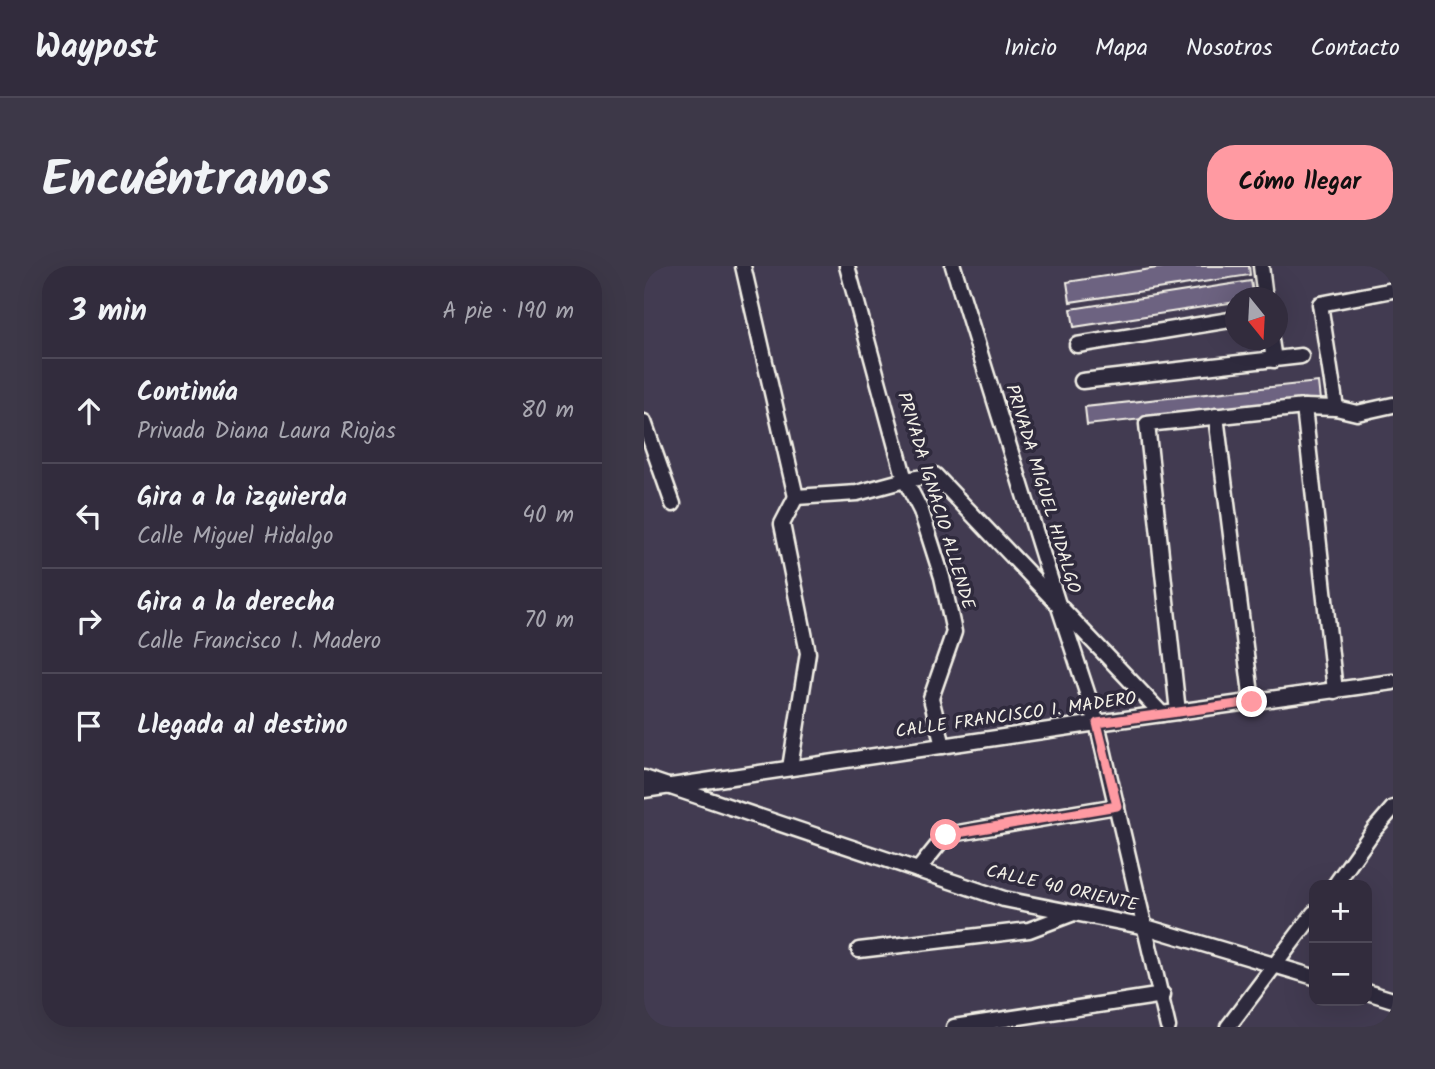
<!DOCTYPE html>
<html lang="es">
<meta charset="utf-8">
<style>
body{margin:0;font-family:Kalam,sans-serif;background:#3d3848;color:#f1f3f6}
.controls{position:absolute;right:21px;bottom:21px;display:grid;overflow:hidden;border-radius:14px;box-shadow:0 7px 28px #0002}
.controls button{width:63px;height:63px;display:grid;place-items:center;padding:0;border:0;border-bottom:2px solid #4d4857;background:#322c3d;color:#f1f3f6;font:35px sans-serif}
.compass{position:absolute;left:581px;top:21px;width:63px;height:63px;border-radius:50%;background:#322c3d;box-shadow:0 7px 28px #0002;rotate:162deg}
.stop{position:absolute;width:21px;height:21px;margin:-16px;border:5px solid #ff9aa2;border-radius:50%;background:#fff}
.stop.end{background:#ff9aa2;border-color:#fff;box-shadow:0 2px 7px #0008}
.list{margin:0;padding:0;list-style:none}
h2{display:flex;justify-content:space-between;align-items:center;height:91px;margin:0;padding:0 28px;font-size:30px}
h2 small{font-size:23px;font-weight:400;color:#a8a7b0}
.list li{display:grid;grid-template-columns:46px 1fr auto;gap:21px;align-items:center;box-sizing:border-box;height:105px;padding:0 28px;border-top:2px solid #4d4857}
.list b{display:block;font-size:26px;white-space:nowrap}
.list p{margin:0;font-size:23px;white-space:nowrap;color:#a8a7b0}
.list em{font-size:23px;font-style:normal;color:#a8a7b0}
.icon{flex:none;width:38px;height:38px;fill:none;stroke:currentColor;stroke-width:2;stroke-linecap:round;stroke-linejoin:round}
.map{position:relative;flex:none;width:749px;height:761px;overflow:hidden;border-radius:28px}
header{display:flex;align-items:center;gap:42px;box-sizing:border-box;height:98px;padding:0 35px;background:#322c3d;border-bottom:2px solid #4d4857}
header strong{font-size:33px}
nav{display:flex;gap:38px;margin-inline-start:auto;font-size:24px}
.intro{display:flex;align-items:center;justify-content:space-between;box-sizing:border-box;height:168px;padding:0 42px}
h1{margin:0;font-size:49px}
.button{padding:18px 32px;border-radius:28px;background:#ff9aa2;color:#111;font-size:24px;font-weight:700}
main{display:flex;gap:42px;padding:0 42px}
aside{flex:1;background:#322c3d;border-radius:28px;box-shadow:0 7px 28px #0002}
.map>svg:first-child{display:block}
</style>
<header>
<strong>Waypost</strong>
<nav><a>Inicio</a><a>Mapa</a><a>Nosotros</a><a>Contacto</a></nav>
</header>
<div class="intro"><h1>Encuéntranos</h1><a class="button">Cómo llegar</a></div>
<main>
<aside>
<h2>3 min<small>A pie · 190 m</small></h2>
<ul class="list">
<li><svg class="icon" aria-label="ahead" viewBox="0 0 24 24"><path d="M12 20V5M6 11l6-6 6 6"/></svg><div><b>Continúa</b><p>Privada Diana Laura Riojas</p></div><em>80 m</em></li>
<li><svg class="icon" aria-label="left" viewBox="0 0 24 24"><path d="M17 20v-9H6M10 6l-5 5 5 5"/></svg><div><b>Gira a la izquierda</b><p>Calle Miguel Hidalgo</p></div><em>40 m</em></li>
<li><svg class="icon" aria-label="right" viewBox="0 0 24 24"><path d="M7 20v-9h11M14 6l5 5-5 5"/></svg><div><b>Gira a la derecha</b><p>Calle Francisco I. Madero</p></div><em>70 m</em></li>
<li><svg class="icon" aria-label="arrive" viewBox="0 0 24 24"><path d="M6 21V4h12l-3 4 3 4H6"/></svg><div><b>Llegada al destino</b></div></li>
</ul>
</aside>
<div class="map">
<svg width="749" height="761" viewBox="0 0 749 761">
<rect width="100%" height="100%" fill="#423b51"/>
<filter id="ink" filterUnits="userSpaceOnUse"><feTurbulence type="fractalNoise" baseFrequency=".0143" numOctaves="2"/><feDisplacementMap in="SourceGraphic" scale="14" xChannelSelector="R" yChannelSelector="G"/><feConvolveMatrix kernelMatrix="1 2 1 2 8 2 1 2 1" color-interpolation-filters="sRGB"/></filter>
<g filter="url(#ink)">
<g fill="#6d6381" stroke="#f4f1e8" stroke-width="2">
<polygon points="526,0 605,0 606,9 426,36 423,16"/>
<polygon points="607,15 610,32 592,32 592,36 430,61 427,43"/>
<polygon points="674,116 676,134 443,159 441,141"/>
</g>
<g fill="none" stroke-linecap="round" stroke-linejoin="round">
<defs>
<g id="minor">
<polyline points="99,0 152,231"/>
<polyline points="203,0 261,214 277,245 298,311 310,366 287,432 299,480"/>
<polyline points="309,0 413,335 453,457 524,761"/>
<polyline points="617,0 621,32"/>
<polyline points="627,74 630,94"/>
<polyline points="433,79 592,53"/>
<polyline points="438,115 657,90"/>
<polyline points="660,141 691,425"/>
<polyline points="692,142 676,38 749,24"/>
<polyline points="572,150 608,436"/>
<polyline points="0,156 29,238"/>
<polyline points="152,231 213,227 261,214 291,209 518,448"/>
<polyline points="534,446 503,158 660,141 692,142 713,147 749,139"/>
<polyline points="146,502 164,387 138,258 152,231"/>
<polyline points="0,512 360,633 502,661 670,711"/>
<polyline points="0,524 453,457 749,416"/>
<polyline points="274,604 302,569 473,540"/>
<polyline points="691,619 730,564 749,542"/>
<polyline points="215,684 385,664 430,647"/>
<polyline points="723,726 749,734"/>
<polyline points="310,761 519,729"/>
<polyline points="584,761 670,647"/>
</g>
</defs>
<use href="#minor" stroke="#f4f1e8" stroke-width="19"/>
<use href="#minor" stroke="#2f2a3d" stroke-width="14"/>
</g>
</g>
<g fill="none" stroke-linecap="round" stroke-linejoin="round" filter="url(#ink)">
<polyline stroke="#ff9aa2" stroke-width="9" points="302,569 473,540 453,457 608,436"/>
</g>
<g text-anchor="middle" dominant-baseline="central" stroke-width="7" stroke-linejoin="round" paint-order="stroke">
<g font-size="18" fill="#f4f1e8" stroke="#2f2a3d">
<text transform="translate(398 223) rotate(73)">PRIVADA MIGUEL HIDALGO</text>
<text transform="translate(291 235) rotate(73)">PRIVADA IGNACIO ALLENDE</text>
<text transform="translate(372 450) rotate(-8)">CALLE FRANCISCO I. MADERO</text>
<text transform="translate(418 623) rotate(13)">CALLE 40 ORIENTE</text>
</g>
</g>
</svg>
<div class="controls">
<button>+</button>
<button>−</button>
</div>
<svg class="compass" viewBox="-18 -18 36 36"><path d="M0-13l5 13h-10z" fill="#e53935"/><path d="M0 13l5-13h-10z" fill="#a8a7b0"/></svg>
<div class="stop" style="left:302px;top:569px"></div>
<div class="stop end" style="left:608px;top:436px"></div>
</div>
</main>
